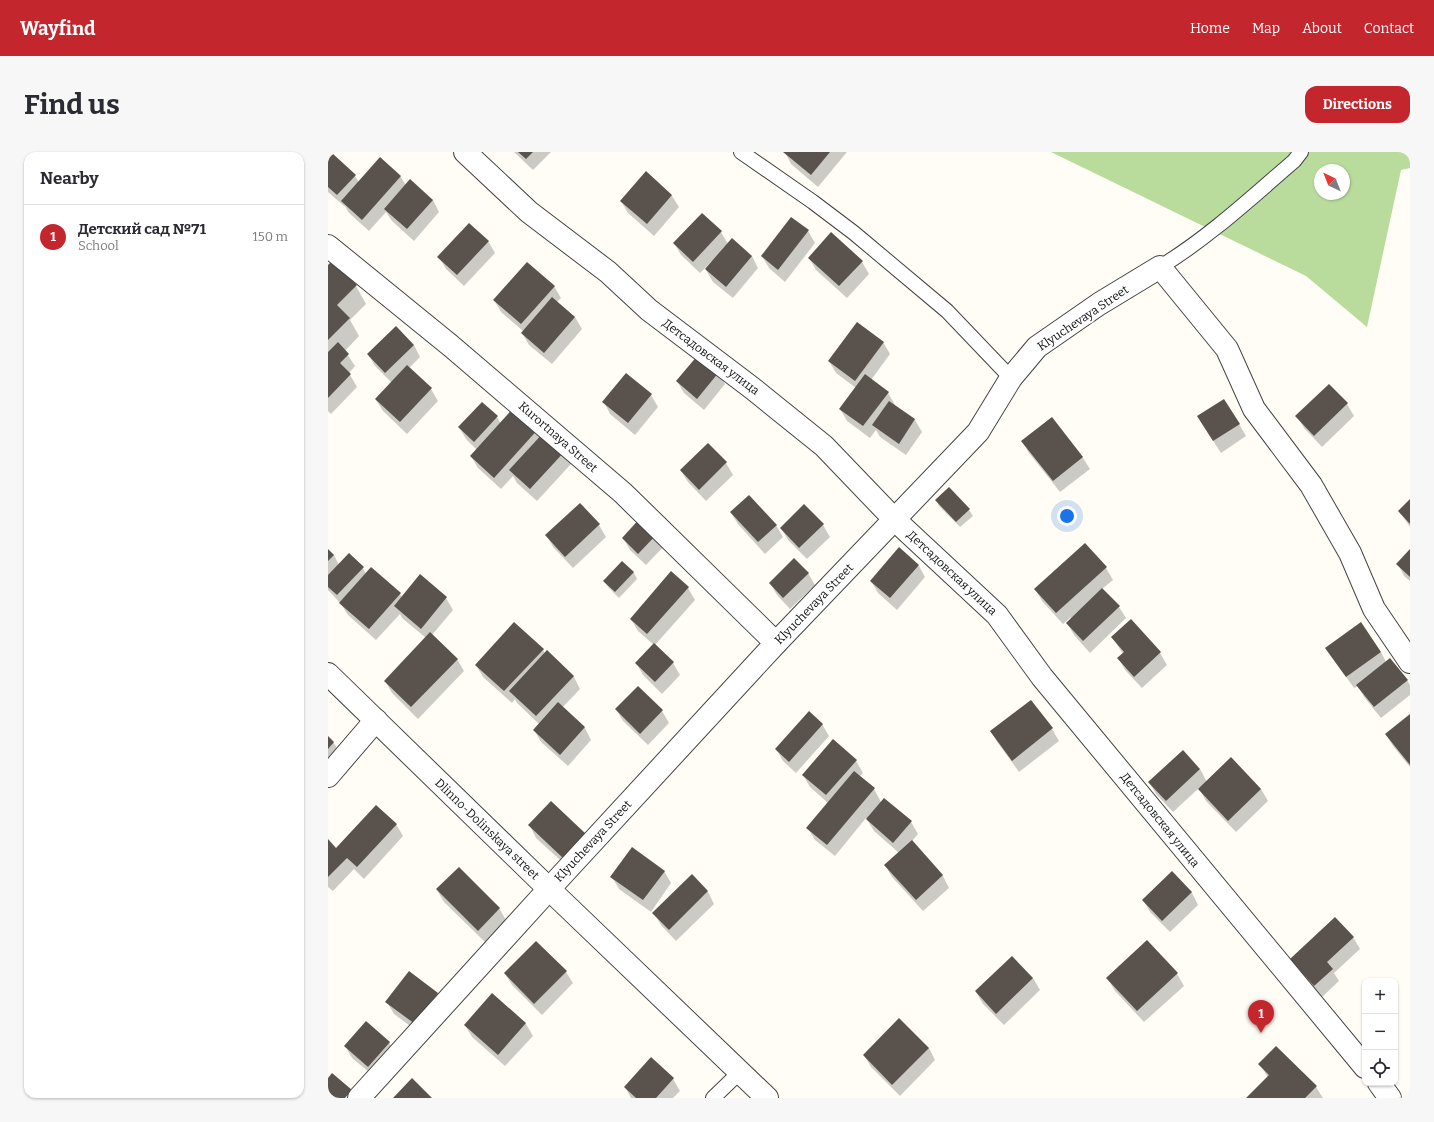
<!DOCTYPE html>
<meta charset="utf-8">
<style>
body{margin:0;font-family:Bitter,serif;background:#f7f7f7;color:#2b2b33}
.controls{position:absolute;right:12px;bottom:12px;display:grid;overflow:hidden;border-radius:8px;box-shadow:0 1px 3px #0004}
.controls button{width:36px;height:36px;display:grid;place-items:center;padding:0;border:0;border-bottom:1px solid #e1e1e2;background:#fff;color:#2b2b33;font:20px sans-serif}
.compass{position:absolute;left:986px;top:12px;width:36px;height:36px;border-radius:50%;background:#fff;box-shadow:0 1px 3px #0004;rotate:317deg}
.you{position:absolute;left:739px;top:364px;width:14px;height:14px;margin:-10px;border:3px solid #fff;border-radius:50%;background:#1a73e8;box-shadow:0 0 0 6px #1a73e833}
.badge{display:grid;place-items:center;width:26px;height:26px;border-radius:50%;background:#c4262e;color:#fff;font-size:13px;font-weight:700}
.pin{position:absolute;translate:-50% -33px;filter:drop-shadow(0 1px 2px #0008)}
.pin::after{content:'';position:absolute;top:21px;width:14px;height:12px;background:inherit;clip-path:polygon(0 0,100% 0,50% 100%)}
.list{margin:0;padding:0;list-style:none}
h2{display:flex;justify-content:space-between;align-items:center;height:52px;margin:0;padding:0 16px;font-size:17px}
h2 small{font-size:13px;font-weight:400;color:#7c7c81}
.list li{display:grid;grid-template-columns:26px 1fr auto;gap:12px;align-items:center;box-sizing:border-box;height:64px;padding:0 16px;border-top:1px solid #e1e1e2}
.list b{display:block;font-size:15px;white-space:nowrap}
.list p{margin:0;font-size:13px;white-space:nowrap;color:#7c7c81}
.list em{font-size:13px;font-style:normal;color:#7c7c81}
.icon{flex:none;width:22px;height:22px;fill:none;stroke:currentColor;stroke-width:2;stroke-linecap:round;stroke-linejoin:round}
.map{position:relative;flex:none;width:1082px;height:946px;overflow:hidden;border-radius:12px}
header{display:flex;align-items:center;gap:24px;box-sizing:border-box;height:56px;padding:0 20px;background:#c4262e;color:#fff}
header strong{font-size:19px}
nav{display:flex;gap:22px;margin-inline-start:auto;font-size:14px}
.intro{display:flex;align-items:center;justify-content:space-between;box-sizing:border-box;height:96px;padding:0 24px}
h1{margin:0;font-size:28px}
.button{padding:10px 18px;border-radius:12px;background:#c4262e;color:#fff;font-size:14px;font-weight:700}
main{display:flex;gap:24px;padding:0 24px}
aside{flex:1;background:#fff;border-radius:12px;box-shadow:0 1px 3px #0004}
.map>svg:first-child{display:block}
</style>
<header>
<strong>Wayfind</strong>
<nav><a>Home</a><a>Map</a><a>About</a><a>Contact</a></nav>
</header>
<div class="intro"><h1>Find us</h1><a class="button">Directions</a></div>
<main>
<aside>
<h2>Nearby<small></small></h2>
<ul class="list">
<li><span class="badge">1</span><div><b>Детский сад №71</b><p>School</p></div><em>150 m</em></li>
</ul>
</aside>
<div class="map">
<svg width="1082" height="946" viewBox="0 0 1082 946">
<rect width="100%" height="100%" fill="#fffdf5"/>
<path fill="#b9dc9c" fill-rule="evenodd" d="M 723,0 L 1082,0 L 1082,16 L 1073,18 L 1039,175 L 978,124 ZM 992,18 L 1016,18 L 1016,42 L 992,42 Z"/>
<g fill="#0003">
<polygon points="186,0 223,0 205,18"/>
<polygon points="457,0 519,0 490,35 463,12"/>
<polygon points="0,7 27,24 31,30 72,24 78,33 105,48 111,60 86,89 64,69 58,60 41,79 21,61 17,54 16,54 0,40"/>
<polygon points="318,21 344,44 351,55 326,84 300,61 293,49"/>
<polygon points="464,66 480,79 487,91 457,130 441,116 434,104"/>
<polygon points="393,80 400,92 424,104 430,116 405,146 385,130 378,118 385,110 384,109 372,121 353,103 346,91"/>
<polygon points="160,89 167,101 136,134 118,117 111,105"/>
<polygon points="481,106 534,110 541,122 519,146 488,118"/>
<polygon points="0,114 28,134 38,152 22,168 31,184 17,199 27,214 21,221 29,235 3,262 0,259"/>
<polygon points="226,134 233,146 229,150 247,165 254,177 224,212 201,193 194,181 195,179 173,160 166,148"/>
<polygon points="555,190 562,202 543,228 560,241 567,253 566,254 587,268 594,280 578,303 552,285 548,278 542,286 519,269 512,257 528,236 508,221 501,209"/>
<polygon points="86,193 92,205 81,216 103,237 110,249 79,282 55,259 48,248 64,231 47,214 40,202"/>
<polygon points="390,220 397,232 376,258 356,241 349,229"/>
<polygon points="1001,233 1019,252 1026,264 994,295 976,276 969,264"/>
<polygon points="323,243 330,255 307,283 282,262 276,250"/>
<polygon points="188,255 244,311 209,349 189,331 185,324 173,337 150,316 143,304 149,298 138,287 131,275 169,265 173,272"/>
<polygon points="870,265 911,272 918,284 893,301"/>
<polygon points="723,266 755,306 762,317 732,340 701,301 694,289"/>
<polygon points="380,292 398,311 405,323 378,349 360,330 353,319"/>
<polygon points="621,336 641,358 645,364 632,375 611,354 608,348"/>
<polygon points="1082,349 1082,375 1071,359"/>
<polygon points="252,352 271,373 278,385 245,416 225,395 219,384"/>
<polygon points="476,354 495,373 502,385 479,407 460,388 453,376"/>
<polygon points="403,361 448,373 455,385 437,402 410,372"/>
<polygon points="314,366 337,393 318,413 302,398 295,386"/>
<polygon points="757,393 778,416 785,428 774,437 791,455 798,466 762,501 746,483 739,471 744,467 743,465 735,472 714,449 707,437"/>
<polygon points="0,398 6,403 11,413 21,402 35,416 38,422 72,442 74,445 92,424 118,446 125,458 104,483 129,507 136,519 90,567 64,541 57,529 98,486 74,466 72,462 48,488 20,463 13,452 0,438"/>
<polygon points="1082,399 1082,429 1076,424 1070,412"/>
<polygon points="294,410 306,421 309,427 291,446 280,435 276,429"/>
<polygon points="591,414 597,425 569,458 550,441 543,429"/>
<polygon points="480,421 487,433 462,457 449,443 442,431"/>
<polygon points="360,436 367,448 327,493 345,511 352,523 334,542 315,523 308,511 326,493 310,479 303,467"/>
<polygon points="803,468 832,501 839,513 814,536 797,518 791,507 795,502 784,485"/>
<polygon points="215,497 217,502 219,500 246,525 252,537 234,556 257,576 263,588 240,614 213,590 206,578 211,572 189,551 187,547 184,551 155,525 148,513"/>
<polygon points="1053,500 1058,510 1079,528 1082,533 1082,543 1053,566 1036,545 1030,534 1026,536 1006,508"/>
<polygon points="310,535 334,559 341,571 320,593 295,569 288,557"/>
<polygon points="703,549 724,577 731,589 691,620 670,591 663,580"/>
<polygon points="1082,563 1082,615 1065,594 1058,582"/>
<polygon points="494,572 501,584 468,621 455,609 448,597"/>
<polygon points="0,586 6,591 13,603 0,616"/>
<polygon points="903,606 933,637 940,649 908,680 878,649 871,636 845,660 828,642 821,630 872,617 879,630"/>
<polygon points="528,609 535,621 531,625 546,637 553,650 583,670 590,682 584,689 615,724 621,736 595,759 564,725 557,713 571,701 546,679 538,666 507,704 487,688 480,676 500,651 482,635 475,623"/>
<polygon points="68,672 75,684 36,727 26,717 5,739 0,735 0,689 8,697"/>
<polygon points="202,674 257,682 243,718 208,686"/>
<polygon points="336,719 343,731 323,760 291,737 284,725"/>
<polygon points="844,720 864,741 870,753 842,780 822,760 815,748"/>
<polygon points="364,724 380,740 386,752 348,789 333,773 326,761"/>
<polygon points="109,738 171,756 178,768 157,790 116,750"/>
<polygon points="1025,785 1032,797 1006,821 1011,829 994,845 970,819 963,807"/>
<polygon points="238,820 245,831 214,863 184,833 177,822"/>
<polygon points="849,822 856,834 816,870 787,839 780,827"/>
<polygon points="705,826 712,838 676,873 655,852 648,840"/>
<polygon points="109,841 116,853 94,883 66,862 59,850"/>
<polygon points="164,842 198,872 205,884 177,914 144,885 137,873"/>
<polygon points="61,890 68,902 48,926 24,906 17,894"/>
<polygon points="601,896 607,908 572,944 543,915 536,903"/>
<polygon points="323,906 345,927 352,939 345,946 303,946 297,935"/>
<polygon points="932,912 988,935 995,946 919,946 940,926"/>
</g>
<g fill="#5a524d">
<polygon points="190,0 205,0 198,7"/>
<polygon points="455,0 502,0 483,23"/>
<polygon points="4,1 28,23 9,43 0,35 0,6"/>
<polygon points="52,5 73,24 34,68 13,49"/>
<polygon points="318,19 344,43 319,72 292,49"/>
<polygon points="82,27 105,48 79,77 56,57"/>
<polygon points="374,61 394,79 365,110 345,91"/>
<polygon points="463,65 481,78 450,118 433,104"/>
<polygon points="141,71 161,89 129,123 109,105"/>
<polygon points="503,80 535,109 511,134 480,106"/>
<polygon points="404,86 424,104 398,135 377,117"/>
<polygon points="4,109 29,133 9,153 22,166 0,188 0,113"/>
<polygon points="199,110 227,134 193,172 165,148"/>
<polygon points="224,145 247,165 216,201 193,181"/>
<polygon points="529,170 556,190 527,229 500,209"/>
<polygon points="68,174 86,193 57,221 39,202"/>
<polygon points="10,190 21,202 12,211 23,222 0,246 0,200"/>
<polygon points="370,203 391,220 369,247 348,229"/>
<polygon points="79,213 104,236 72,270 47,247"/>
<polygon points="298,221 324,242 300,271 274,250"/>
<polygon points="537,222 561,240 535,274 511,257"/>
<polygon points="1001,232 1020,251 986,284 967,264"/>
<polygon points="896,247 912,272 885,289 869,264"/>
<polygon points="561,249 587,267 571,292 544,273"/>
<polygon points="154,250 170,264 146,290 130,275"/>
<polygon points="188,253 212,275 166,326 142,304"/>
<polygon points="724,265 755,305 725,329 693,289"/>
<polygon points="217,279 238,298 202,337 181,318"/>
<polygon points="380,291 399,310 371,338 352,318"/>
<polygon points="621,335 642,357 628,370 607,348"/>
<polygon points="421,343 449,373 430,390 402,360"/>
<polygon points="1082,347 1082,372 1070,359"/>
<polygon points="252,351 272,372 237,405 217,383"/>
<polygon points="476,352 496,372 471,396 452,376"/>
<polygon points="314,364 331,380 310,402 294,386"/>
<polygon points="757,391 779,415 728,461 706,437"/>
<polygon points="571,395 591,413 562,446 542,429"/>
<polygon points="0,397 6,403 0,409"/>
<polygon points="1082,397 1082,425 1068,412"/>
<polygon points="21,401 36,415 9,443 0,435 0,423"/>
<polygon points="466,406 481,421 455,446 441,431"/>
<polygon points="294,409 306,420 287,440 275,429"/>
<polygon points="43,415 73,441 41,477 11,451"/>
<polygon points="343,419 361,435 319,482 302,467"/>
<polygon points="92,422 119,445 93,477 66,454"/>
<polygon points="774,436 792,454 755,489 738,471"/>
<polygon points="803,467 833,500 806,525 789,506 796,500 783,485"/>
<polygon points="186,470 216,497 176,539 147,513"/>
<polygon points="1033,470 1053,500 1018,525 997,496"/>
<polygon points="102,480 130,507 83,555 56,529"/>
<polygon points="326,491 346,510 327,530 307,511"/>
<polygon points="219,498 246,524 208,564 181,539"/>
<polygon points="1062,506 1080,528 1046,555 1028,533"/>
<polygon points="310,534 335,558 312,582 287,557"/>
<polygon points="703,548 725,576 684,609 662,579"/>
<polygon points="230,550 257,575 232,603 205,578"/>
<polygon points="481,559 495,572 461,610 447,597"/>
<polygon points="1082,562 1082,613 1057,582"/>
<polygon points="0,584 6,590 0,597"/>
<polygon points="505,587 529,608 498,643 474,623"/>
<polygon points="855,598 872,617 838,649 820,630"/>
<polygon points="903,605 933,637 900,669 870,637"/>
<polygon points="526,619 547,636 499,693 478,676"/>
<polygon points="556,646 584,669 565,691 538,667"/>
<polygon points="223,649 258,682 235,706 200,673"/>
<polygon points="48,653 69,672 29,715 19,706 0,725 0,687 8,696"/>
<polygon points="584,688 615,723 588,748 556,713"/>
<polygon points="304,695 337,719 315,748 282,725"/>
<polygon points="131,715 172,756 150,779 108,737"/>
<polygon points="844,719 864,740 834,769 814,748"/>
<polygon points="364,722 380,739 341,778 324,761"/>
<polygon points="1007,765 1026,785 999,810 1005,817 986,834 962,807"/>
<polygon points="819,788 850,821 809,859 778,826"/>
<polygon points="208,789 239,819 206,852 176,821"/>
<polygon points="684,804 705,826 668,862 647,839"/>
<polygon points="81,819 110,841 87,872 57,850"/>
<polygon points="164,841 198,871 170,903 136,873"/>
<polygon points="571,866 601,896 564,933 535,903"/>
<polygon points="38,869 62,890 40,915 16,894"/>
<polygon points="948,894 989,934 977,946 918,946 941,923 930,912"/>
<polygon points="323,905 346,926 328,946 308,946 296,935"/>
<polygon points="4,921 24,938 17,946 0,946 0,926"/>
<polygon points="84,926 104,946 65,946"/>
</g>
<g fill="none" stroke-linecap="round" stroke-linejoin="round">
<defs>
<g id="service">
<polyline points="413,0 485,50 526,81 619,159 683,226"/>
<path d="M 832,115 C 880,86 923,46 966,9 L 973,0"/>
<polyline points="385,946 413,919"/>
</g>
<g id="minor">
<polyline points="137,0 201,60 280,120 321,158 424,236 496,294 567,368 669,463 714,525 1037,915"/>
<polyline points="0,94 123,194 295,341 448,491"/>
<polyline points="0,522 221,737 439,946"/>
<polyline points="0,624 48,568"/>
<polyline points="1051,931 1062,946"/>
<polyline points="31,946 221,737 448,491 650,280 683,226 709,195 771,152 832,115 899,197 926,257 983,333 1022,401 1046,457 1082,510"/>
</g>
</defs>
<use href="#service" stroke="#444" stroke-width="16"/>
<use href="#minor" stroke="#444" stroke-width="24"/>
<use href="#service" stroke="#fff" stroke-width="14"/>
<use href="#minor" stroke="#fff" stroke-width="22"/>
</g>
<g text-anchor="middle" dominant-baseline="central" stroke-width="4" stroke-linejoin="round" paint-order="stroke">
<g font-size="12" fill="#111" stroke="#fff">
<text transform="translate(755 166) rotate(-34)">Klyuchevaya Street</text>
<text transform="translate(383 205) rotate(37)">Детсадовская улица</text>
<text transform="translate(230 285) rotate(41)">Kurortnaya Street</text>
<text transform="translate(624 421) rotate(43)">Детсадовская улица</text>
<text transform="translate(486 452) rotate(-46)">Klyuchevaya Street</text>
<text transform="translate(832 668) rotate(51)">Детсадовская улица</text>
<text transform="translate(159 677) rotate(44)">Dlinno-Dolinskaya street</text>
<text transform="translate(265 689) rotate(-47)">Klyuchevaya Street</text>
</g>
</g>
</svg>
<div class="controls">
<button>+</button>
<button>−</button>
<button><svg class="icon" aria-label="locate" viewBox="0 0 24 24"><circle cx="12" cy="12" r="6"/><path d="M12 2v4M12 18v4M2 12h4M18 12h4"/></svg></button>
</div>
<svg class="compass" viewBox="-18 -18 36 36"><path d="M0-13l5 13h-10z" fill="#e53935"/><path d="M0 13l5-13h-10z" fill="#7c7c81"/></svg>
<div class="you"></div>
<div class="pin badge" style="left:933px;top:881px">1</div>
</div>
</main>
